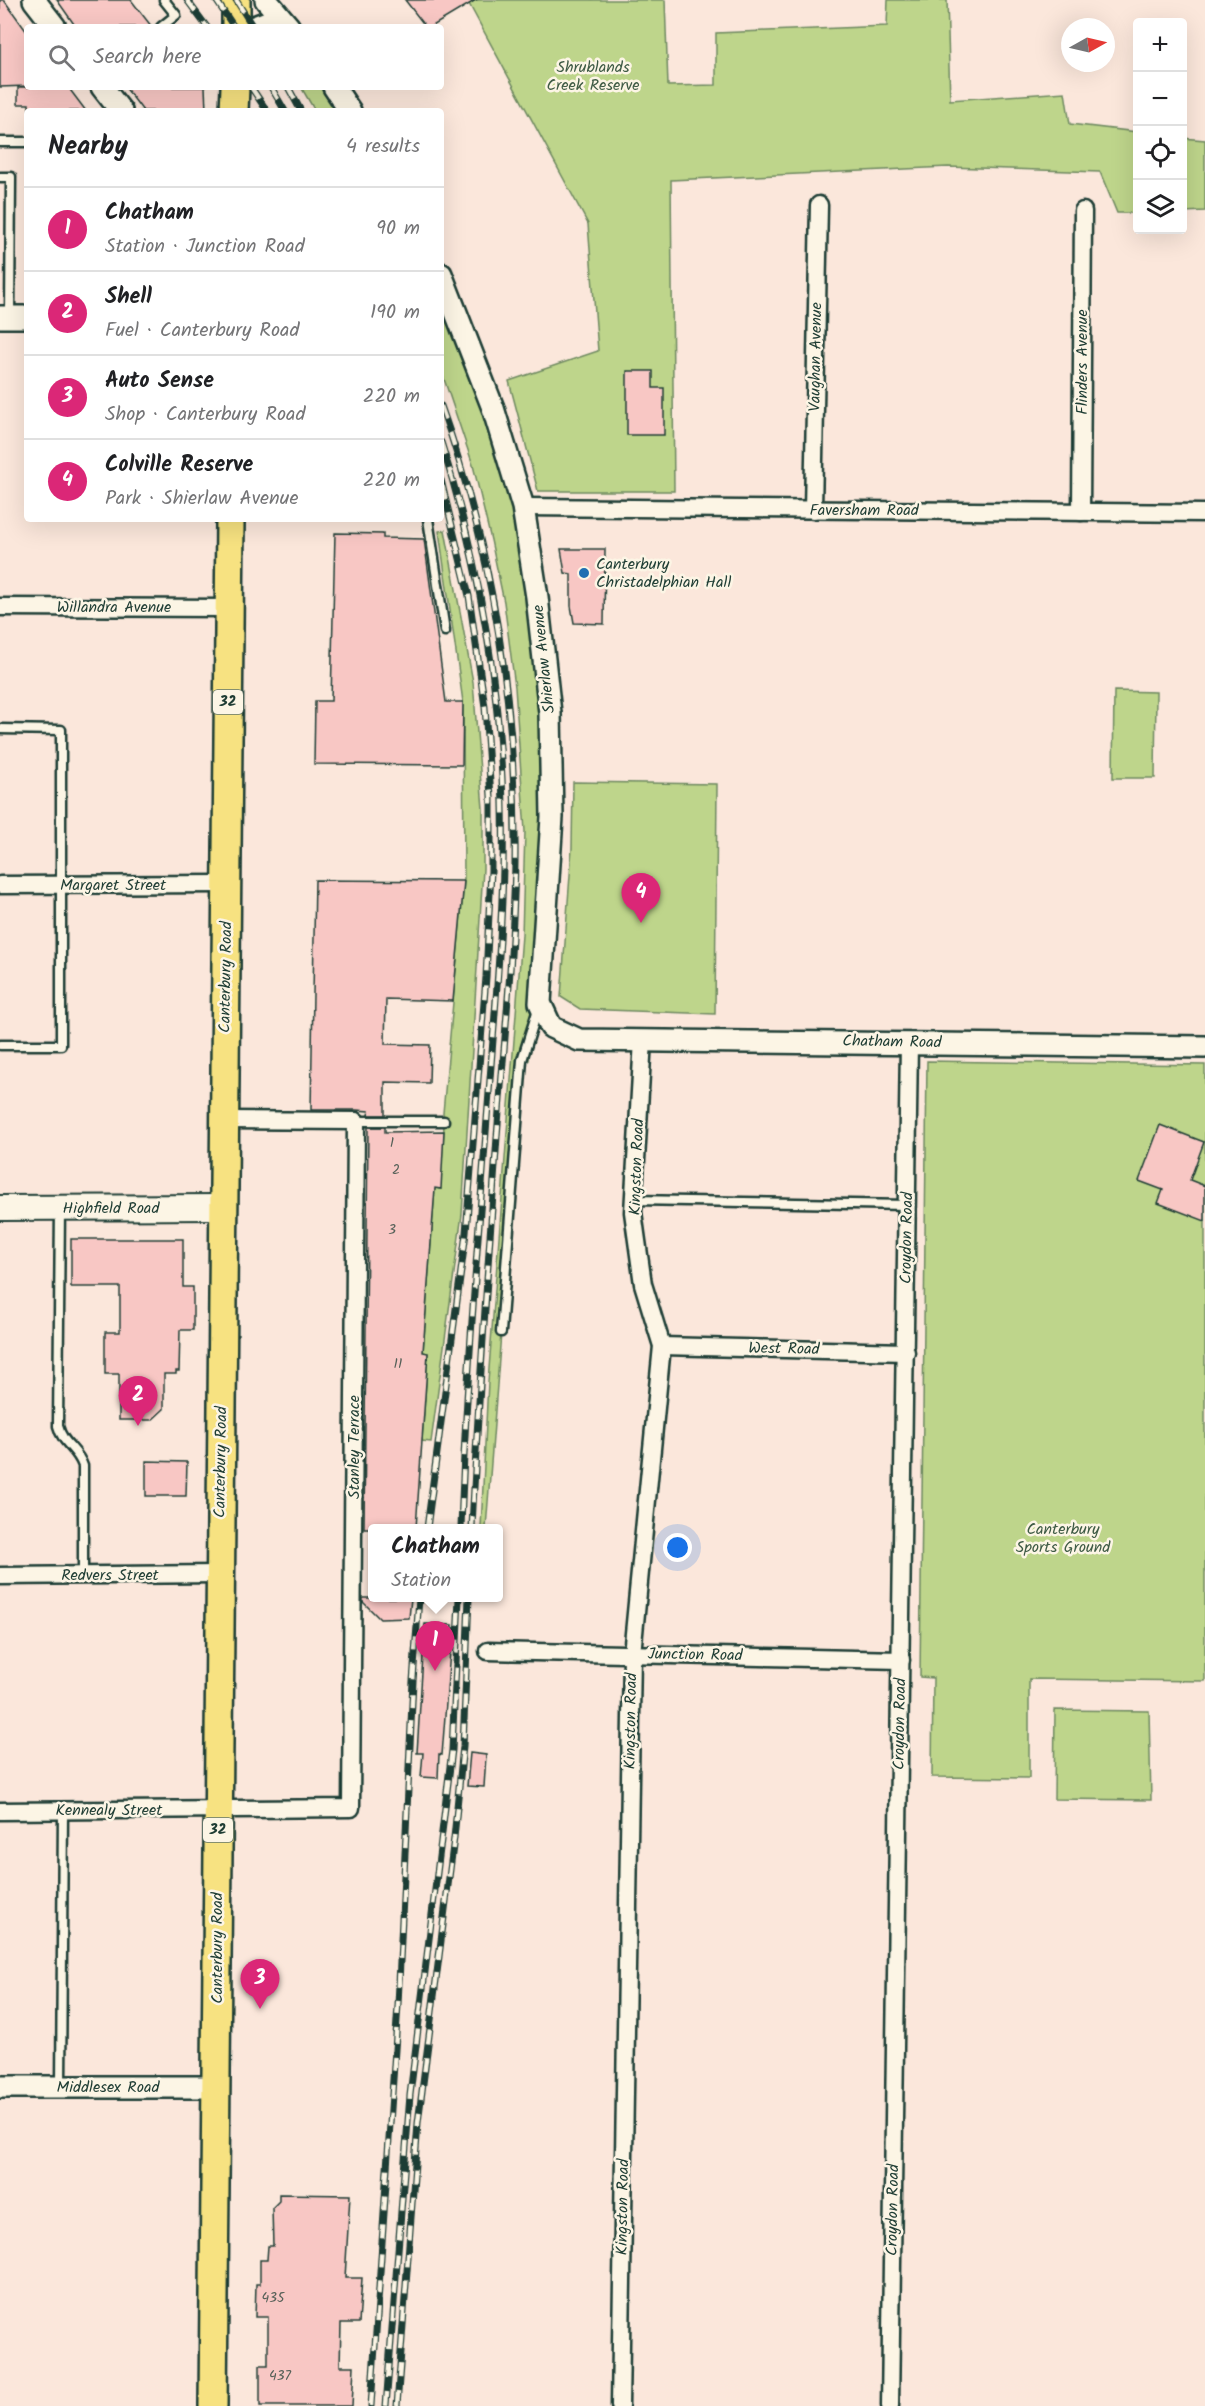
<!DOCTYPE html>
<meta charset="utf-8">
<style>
body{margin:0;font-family:Kalam,sans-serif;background:#f6f6f6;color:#202124}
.controls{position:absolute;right:18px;top:18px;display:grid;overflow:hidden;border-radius:6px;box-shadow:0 6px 24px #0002}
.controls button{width:54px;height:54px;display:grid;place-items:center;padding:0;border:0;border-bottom:2px solid #e0e0e0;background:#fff;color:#202124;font:30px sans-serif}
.compass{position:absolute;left:1061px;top:18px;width:54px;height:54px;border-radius:50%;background:#fff;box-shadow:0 6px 24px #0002;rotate:82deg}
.you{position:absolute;left:678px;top:1548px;width:21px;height:21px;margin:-15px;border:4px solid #fff;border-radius:50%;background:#1a73e8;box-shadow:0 0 0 9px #1a73e833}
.badge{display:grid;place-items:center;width:39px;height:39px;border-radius:50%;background:#db2777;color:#fff;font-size:20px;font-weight:700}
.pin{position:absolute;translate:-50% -50px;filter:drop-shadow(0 2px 3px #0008)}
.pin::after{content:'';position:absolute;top:32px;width:21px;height:18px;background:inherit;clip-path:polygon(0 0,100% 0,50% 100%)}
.popup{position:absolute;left:368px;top:1524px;width:135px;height:78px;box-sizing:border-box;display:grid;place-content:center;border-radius:6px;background:#fff;filter:drop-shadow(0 2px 4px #0005);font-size:20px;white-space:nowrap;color:#757577}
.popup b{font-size:22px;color:#202124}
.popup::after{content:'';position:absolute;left:50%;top:100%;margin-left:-12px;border:12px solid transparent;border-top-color:#fff}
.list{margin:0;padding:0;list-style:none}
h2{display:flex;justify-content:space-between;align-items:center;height:78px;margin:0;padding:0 24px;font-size:26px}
h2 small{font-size:20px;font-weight:400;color:#757577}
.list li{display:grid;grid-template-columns:39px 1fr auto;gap:18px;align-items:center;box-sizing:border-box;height:84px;padding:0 24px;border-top:2px solid #e0e0e0}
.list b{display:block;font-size:22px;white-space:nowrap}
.list p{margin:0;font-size:20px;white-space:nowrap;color:#757577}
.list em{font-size:20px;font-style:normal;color:#757577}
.icon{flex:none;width:33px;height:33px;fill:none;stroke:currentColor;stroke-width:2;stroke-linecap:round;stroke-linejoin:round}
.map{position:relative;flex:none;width:1205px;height:2406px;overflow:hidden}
.search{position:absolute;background:#fff;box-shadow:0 6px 24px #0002;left:24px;top:24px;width:420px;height:66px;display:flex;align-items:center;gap:15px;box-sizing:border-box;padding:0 21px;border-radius:6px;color:#757577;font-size:22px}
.panel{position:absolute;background:#fff;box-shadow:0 6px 24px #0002;left:24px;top:108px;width:420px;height:414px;border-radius:6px}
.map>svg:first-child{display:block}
</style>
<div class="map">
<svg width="1205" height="2406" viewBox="0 0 1205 2406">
<rect width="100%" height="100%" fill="#fbe7db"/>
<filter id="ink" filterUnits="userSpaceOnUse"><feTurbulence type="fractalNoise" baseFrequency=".0167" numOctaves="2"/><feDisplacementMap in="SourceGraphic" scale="12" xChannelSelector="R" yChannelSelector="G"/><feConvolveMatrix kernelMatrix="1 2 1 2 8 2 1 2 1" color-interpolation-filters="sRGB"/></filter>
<g filter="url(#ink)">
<g fill="#bed58b" stroke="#6e8960" stroke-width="1.5">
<polygon points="467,0 665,0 668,86 716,85 716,33 887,26 888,0 947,0 950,100 1065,92 1070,124 1137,132 1137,213 1117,213 1100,172 948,167 671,180 674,491 538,491 509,381 598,351 588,224"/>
<polygon points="301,87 325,87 340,111 315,111"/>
<polygon points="1182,138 1205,140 1205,211 1183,212"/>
<polygon points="441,298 475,386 518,521 529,595 542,737 543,822 536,908 529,1060 522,1060 486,1528 481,1528 488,1382 522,935 525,831 515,687 504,602 491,540 473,465 441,370"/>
<polygon points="445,530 473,682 483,809 483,869 462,1214 431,1442 422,1441 428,1353 423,1352 435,1188 440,1189 444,1131 443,1113 464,881 463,702 439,531"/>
<polygon points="1114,691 1156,692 1155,778 1113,778"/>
<polygon points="573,782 717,784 715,1014 580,1009 561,997 572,848"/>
<polygon points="927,1061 1205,1065 1205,1681 1029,1679 1029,1778 932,1777 933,1678 920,1677"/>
<polygon points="1055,1710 1149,1711 1151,1800 1054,1799"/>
</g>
<g fill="#f8c7c4" stroke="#1f3d34" stroke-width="1.5">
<polygon points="0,0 4,0 27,32 27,86 0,87"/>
<polygon points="57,0 131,0 152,27 76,27"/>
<polygon points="405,0 476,0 431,27 426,27"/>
<polygon points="18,87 68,87 86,111 29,111 29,104 18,104"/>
<polygon points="125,87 205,87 206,111 143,111"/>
<polygon points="627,371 653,371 653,388 664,388 664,435 627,435"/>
<polygon points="335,533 383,534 383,538 424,539 446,702 463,702 462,765 314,764 315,701 331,701"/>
<polygon points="561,549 605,549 604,624 574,623 571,606 571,574 565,573"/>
<polygon points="315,880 464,881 453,1001 386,999 385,1044 430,1045 429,1083 385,1082 385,1115 368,1115 369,1111 356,1110 311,1110"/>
<polygon points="1160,1125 1204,1142 1190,1180 1205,1186 1205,1221 1158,1203 1163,1190 1139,1181"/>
<polygon points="368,1127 385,1127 385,1132 444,1131 441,1189 435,1188 423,1352 428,1353 416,1528 364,1528"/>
<polygon points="71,1239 183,1239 183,1287 193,1287 193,1330 180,1330 179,1371 176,1371 176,1374 164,1374 164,1409 152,1420 119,1420 119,1374 105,1374 105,1332 120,1332 120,1287 71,1287"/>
<polygon points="146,1461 187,1462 186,1496 146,1496"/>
<polygon points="363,1598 411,1598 409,1618 380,1619 363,1602"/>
<polygon points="425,1624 452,1625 442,1755 439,1754 438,1778 421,1777 423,1753 417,1753"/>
<polygon points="470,1753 486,1755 484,1787 467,1786"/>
<polygon points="279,2194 350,2195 345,2278 362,2278 359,2323 341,2323 340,2366 354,2366 352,2406 260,2406 260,2365 268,2365 268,2317 255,2317 256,2284 260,2284 260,2260 267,2260 268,2246 273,2246 272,2208 279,2201"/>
</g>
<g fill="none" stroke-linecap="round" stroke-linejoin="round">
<defs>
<g id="service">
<polyline points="161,27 176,15 164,0"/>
<polyline points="0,142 27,142"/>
<polyline points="0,177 11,177 10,317"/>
<polyline points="428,519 445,631"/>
<polyline points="0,729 61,730 61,1045 0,1045"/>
<polyline points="356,1121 444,1121"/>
<polyline points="634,1200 907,1205"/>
<path d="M 60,1208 L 58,1426 C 63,1445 77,1448 83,1466 L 83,1575"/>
<polyline points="501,1332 522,1060 538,1009"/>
<polyline points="61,2086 63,1811"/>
</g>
<g id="minor">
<polyline points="523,507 1205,513"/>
<polyline points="813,510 819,205"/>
<polyline points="1081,512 1083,211"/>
<polyline points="0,607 229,608"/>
<polyline points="0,885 227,884"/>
<polyline points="662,1346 906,1352"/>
<polyline points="0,1576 220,1574"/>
<polyline points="488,1651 901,1660"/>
<polyline points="0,1811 351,1808 356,1121 224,1120"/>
<polyline points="620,2406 632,1654 662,1346 643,1284 633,1212 643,1040"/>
<polyline points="890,2406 909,1042"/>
</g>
<g id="tertiary">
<polyline points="34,0 55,27"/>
<polyline points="266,0 289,27"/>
<polyline points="254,27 270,21 287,27"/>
<polyline points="102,87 121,111"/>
<polyline points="334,87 350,111"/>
<polyline points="441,274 493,408 523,507 537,597 550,713 552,817 540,1003 551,1027 579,1040 1205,1047"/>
<polyline points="0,317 27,317"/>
<polyline points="0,2087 215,2087"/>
</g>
<polyline id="secondary" points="0,1208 223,1207"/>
<g id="primary">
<polyline points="236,27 236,0"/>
<polyline points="234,111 235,87"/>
<polyline points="213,2406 230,519"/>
</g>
</defs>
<use href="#service" stroke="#1f3d34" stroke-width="13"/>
<use href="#minor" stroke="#1f3d34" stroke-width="21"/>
<use href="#tertiary" stroke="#1f3d34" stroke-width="26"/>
<use href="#secondary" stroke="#1f3d34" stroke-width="28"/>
<use href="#primary" stroke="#1f3d34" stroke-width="32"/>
<use href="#service" stroke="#fcf5e5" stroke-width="8"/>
<use href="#minor" stroke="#fcf5e5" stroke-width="16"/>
<use href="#tertiary" stroke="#fcf5e5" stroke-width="21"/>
<use href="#secondary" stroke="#fcf5e5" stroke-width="24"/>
<use href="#primary" stroke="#f7e281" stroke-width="27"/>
<defs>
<g id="rail">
<polyline points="187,0 207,27"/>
<polyline points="216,0 234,27"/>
<polyline points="236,0 253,27"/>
<polyline points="251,87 267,111"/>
<polyline points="271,87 285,111"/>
<polyline points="288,87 301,111"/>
<path d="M 441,406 C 493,553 517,709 515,864 C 513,955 504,1046 497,1137 C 488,1267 478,1398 472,1528"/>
<path d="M 441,442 C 474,546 494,652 501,760 C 508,866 498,973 490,1079 C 479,1228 466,1378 461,1528"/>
<polyline points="427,1528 466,1233 486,977 491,871 491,797 485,707 469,596 441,480"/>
<polyline points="371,2406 398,2005 413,1681 419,1598"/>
<polyline points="386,2406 410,2095 452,1750 459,1598"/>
<polyline points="397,2406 418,2123 454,1838 463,1746 469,1598"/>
</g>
</defs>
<use href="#rail" stroke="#1f3d34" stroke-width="7"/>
<use href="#rail" stroke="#fcf5e5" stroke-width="4.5" stroke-dasharray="14" stroke-linecap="butt"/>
</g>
</g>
<circle fill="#1f6fb2" stroke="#fcf5e5" stroke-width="2" cx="584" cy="573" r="6"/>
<g text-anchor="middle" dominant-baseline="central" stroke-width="5" stroke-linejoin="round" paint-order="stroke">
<g font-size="14" fill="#556058">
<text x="392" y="1143">1</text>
<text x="396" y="1170">2</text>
<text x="392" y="1230">3</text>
<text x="398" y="1364">11</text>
<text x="273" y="2298">435</text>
<text x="280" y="2376">437</text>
</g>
<g fill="#fcf5e5" stroke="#617469" stroke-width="1.5">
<rect x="213" y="690" width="30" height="24" rx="4.5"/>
<rect x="203" y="1818" width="30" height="24" rx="4.5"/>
</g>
<g font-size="15" font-weight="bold" fill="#1f3d34">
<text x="228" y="702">32</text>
<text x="218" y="1830">32</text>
</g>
<g font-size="16" fill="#3f5b45" stroke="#fcf5e5">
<text x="593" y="67">Shrublands<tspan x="593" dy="18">Creek Reserve</tspan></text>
<text x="1063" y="1529">Canterbury<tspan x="1063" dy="18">Sports Ground</tspan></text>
</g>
<g font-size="16" fill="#1f3d34" stroke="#fcf5e5">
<text transform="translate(816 357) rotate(-89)">Vaughan Avenue</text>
<text transform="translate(1082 362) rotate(-90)">Flinders Avenue</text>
<text x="864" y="510">Faversham Road</text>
<text x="114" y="607">Willandra Avenue</text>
<text transform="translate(544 659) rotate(-96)">Shierlaw Avenue</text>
<text x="113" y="885">Margaret Street</text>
<text transform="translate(226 977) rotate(-89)">Canterbury Road</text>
<text transform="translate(892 1042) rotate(1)">Chatham Road</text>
<text transform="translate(637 1167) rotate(-88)">Kingston Road</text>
<text x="111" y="1208">Highfield Road</text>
<text transform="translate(907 1238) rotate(-89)">Croydon Road</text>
<text transform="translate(784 1349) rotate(1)">West Road</text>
<text transform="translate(354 1447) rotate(-90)">Stanley Terrace</text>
<text transform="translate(221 1462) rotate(-89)">Canterbury Road</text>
<text x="110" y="1575">Redvers Street</text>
<text transform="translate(695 1655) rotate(1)">Junction Road</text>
<text transform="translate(631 1721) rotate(-89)">Kingston Road</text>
<text transform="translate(900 1724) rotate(-89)">Croydon Road</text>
<text x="109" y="1810">Kennealy Street</text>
<text transform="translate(217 1948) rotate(-90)">Canterbury Road</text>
<text x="108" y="2087">Middlesex Road</text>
<text transform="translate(623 2207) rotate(-89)">Kingston Road</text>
<text transform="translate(893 2210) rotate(-89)">Croydon Road</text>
</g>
<g font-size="16" fill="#1f3d34" stroke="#fcf5e5" text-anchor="start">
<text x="596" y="564">Canterbury<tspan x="596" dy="18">Christadelphian Hall</tspan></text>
</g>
</g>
</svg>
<div class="controls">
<button>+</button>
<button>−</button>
<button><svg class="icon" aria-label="locate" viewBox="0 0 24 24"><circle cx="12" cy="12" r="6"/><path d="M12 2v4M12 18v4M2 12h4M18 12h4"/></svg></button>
<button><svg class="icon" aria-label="layers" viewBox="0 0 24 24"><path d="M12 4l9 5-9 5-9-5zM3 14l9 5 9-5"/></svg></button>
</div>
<svg class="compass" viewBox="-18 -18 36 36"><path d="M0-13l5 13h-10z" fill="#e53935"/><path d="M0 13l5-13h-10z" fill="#757577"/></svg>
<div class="you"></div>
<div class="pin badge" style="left:435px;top:1671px">1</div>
<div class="popup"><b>Chatham</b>Station</div>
<div class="pin badge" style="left:138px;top:1426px">2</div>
<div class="pin badge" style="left:260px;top:2009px">3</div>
<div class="pin badge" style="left:641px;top:923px">4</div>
<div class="search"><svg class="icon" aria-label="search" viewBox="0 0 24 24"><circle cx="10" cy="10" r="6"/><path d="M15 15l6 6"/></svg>Search here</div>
<section class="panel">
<h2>Nearby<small>4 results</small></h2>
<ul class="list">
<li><span class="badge">1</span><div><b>Chatham</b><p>Station · Junction Road</p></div><em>90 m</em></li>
<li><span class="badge">2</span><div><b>Shell</b><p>Fuel · Canterbury Road</p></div><em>190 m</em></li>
<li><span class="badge">3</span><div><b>Auto Sense</b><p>Shop · Canterbury Road</p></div><em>220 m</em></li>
<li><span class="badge">4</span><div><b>Colville Reserve</b><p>Park · Shierlaw Avenue</p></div><em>220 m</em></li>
</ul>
</section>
</div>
